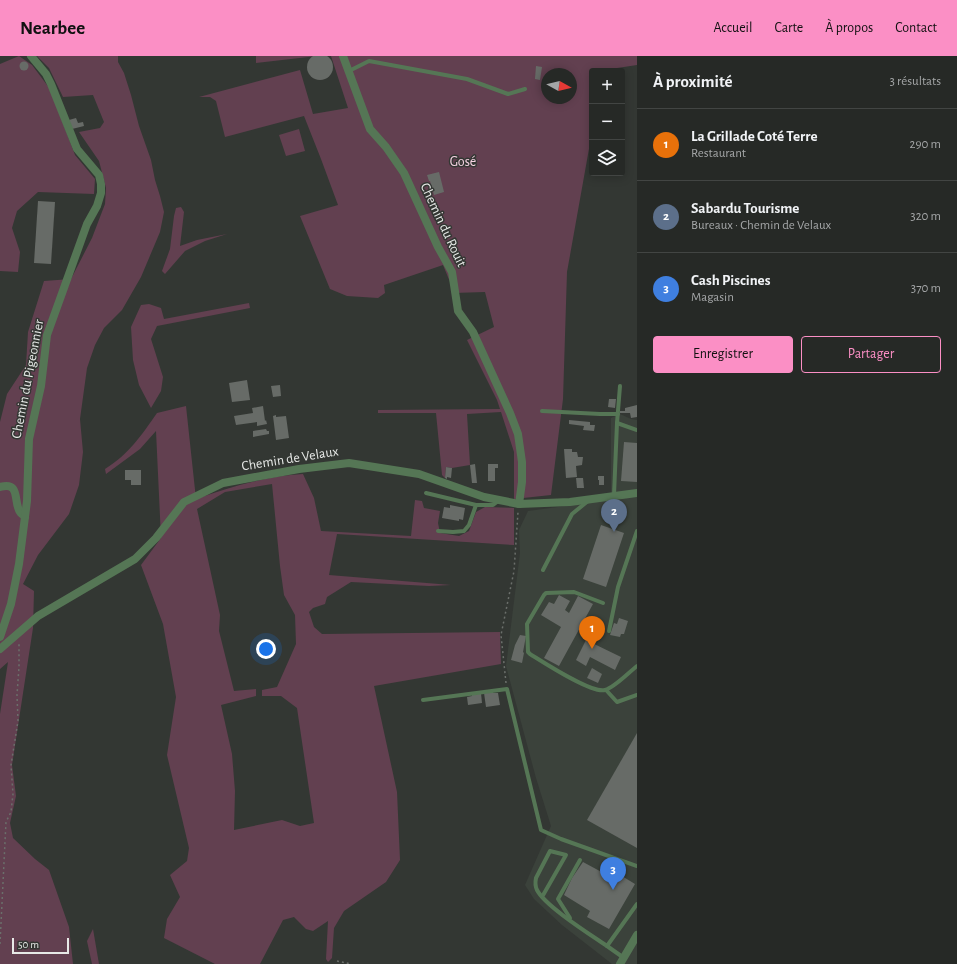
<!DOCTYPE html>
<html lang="fr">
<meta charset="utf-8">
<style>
body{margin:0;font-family:"Alegreya Sans",sans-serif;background:#323532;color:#f1f3f6}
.controls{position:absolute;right:12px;top:12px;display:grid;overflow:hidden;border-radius:4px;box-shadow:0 2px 10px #0003}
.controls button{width:36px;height:36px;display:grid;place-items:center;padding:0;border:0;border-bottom:1px solid #424543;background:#262926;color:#f1f3f6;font:20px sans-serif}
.compass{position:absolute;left:541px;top:12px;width:36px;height:36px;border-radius:50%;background:#262926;box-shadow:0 2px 10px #0003;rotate:98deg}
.scale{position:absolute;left:12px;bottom:10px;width:57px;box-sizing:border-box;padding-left:4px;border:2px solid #e7e9e7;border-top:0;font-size:11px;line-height:14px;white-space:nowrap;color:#e7e9e7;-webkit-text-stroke:3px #333733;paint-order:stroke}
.you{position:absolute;left:266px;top:593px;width:14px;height:14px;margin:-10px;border:3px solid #fff;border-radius:50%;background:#1a73e8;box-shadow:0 0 0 6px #1a73e833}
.badge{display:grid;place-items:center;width:26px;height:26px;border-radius:50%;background:#fb8fc5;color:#fff;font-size:13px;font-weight:700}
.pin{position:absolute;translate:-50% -33px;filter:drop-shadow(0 1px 2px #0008)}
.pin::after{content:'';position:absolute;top:21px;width:14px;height:12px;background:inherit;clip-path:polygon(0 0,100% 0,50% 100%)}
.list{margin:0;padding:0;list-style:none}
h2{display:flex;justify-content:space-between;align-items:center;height:52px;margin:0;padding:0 16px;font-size:17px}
h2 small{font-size:13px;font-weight:400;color:#a4a6a7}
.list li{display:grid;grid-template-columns:26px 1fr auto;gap:12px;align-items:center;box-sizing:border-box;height:72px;padding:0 16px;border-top:1px solid #424543}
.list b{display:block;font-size:15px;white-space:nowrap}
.list p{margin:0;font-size:13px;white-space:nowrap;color:#a4a6a7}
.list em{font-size:13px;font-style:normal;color:#a4a6a7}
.actions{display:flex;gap:8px;padding:12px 16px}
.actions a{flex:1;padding:9px 0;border:1px solid #fb8fc5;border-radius:4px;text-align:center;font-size:14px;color:#fb8fc5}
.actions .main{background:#fb8fc5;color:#111}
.icon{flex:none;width:22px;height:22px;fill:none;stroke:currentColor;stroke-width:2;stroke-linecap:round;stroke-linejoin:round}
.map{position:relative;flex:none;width:637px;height:908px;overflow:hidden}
header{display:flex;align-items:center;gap:24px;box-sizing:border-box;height:56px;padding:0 20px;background:#fb8fc5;color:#111}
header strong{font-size:19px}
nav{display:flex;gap:22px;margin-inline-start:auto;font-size:14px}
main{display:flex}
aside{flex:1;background:#262926}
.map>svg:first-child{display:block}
</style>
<header>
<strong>Nearbee</strong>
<nav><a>Accueil</a><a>Carte</a><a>À propos</a><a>Contact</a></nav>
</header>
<main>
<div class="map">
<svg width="637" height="908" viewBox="0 0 637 908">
<rect width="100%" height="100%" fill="#333733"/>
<polygon fill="#3b423b" points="620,358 631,363 637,364 637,908 612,908 562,869 534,843 525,829 551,770 536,722 506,610 520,497 519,474 528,455 610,444 611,434 611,362"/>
<g fill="#624050" fill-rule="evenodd">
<polygon points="19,0 32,9 50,33 75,99 95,123 94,138 38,136 17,155 12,172 20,196 18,216 0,215 0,8"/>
<polygon points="37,0 118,0 118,6 124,17 131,39 139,70 151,104 155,124 160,140 164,156 160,176 141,221 122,254 104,272 95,289 87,312 80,363 83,396 79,429 69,458 38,499 23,528 34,535 33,572 12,709 16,740 10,767 13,782 35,803 49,814 69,871 73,908 0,908 0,658 8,606 0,613 0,366 7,338 26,309 28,276 44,225 71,223 92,182 105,148 106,132 99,105 79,76 100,72 104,66 93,39 63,41 49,12"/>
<polygon points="256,0 317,0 256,7"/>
<path d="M 331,0 L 637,0 L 637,9 L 604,14 L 604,15 L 592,15 L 592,76 L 567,216 L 563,343 L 551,439 L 514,443 L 514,396 L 501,356 L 467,358 L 470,409 L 452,412 L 446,411 L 445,422 L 442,419 L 436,357 L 378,357 L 378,354 L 500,353 L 497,344 L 467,284 L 494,271 L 485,236 L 453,237 L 450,226 L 443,209 L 384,229 L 385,237 L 378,242 L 347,240 L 330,233 L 300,160 L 338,149 L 321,103 L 304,60 L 225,81 L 216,45 L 210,41 L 199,41 L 300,14 L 313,58 L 348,52 ZM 547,18 L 571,18 L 571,42 L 547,42 Z"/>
<polygon points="299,73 305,95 286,100 279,79"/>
<polygon points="181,151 184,156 180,190 197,184 227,178 205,185 185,195 165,218 162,215 170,193 174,160 176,152"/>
<polygon points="249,247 250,252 157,270 151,283 163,321 161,335 151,352 139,329 133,304 131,271 141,249 149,248 161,252 164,263"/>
<path d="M 186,350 L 196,443 C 230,431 266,420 303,418 L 314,442 L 321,475 L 411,480 L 415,444 L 422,445 L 424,452 L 440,455 L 438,467 L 440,477 L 459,480 L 469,475 L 476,456 L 485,451 L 514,452 L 514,489 L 337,478 L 329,519 L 451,529 L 429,530 L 351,526 L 327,541 L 325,548 L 313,552 L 309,556 L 314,571 L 322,578 L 500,576 L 501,608 L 374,630 L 397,736 L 400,804 L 386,826 L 344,855 L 334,872 L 332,902 L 328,906 L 326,903 L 328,865 L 313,875 L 306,873 L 294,861 L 283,864 L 260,908 L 215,908 L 164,882 L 167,863 L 180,841 L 170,819 L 187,805 L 189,792 L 167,699 L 176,641 L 163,568 L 141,509 L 161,482 L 156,375 L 140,393 L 106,418 L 105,413 C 130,397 140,381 157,357 ZM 272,428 L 280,510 L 284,539 L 295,559 L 296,588 L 277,631 L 262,634 L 262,640 L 281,640 L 297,652 L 314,767 L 300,770 L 282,764 L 234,774 L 235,735 L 232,698 L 221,649 L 256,640 L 256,633 L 234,635 L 219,575 L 220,559 L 197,453 L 225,436 Z"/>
<polygon points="93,873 99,908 92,908 87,885"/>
</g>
<g fill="#676b67">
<circle cx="320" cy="11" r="13"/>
<circle cx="24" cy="10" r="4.5"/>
<polygon points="536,10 542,11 540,24 535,23"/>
<polygon points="76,62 78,67 83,66 84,70 72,73 69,64"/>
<polygon points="439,116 444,136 434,139 430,125 429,125 427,119"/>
<polygon points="38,145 55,146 51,208 34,207"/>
<polygon points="247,324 250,344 232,346 229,327"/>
<polygon points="280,329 281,340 273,341 271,330"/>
<polygon points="609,343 616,343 615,352 608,351"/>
<polygon points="637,349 637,361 631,362 630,357 620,357 620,355 625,355 625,352"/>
<polygon points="263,350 265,365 266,364 267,368 257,370 257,366 236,369 234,360 253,357 252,352"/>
<polygon points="276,359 276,361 286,360 289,382 276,384 273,360"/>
<polygon points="569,364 590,366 590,369 595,369 594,375 583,374 584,370 569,368"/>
<polygon points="266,373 267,375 269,375 269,378 253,381 253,375"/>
<polygon points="624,386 637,387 637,426 621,425"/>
<polygon points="564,393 572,393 572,396 577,396 578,401 583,401 582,409 576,410 577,421 566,422"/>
<polygon points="475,408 477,427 472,427 470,409"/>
<polygon points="488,408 498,408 498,412 495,412 495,425 488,425"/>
<polygon points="446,411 452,412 451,422 447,421 447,423 445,422"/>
<polygon points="125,414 141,414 141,429 131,429 131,424 125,424"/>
<polygon points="598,420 604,420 604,429 599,429 599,424 598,424"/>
<polygon points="576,422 583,422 584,432 577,432"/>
<polygon points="450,449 465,452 463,464 459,463 459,465 442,462 444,451 450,452"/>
<polygon points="601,469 624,477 606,531 583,523"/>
<polygon points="559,539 570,545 565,554 569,557 578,540 593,548 559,610 544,602 561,571 541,559 549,546 554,548"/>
<polygon points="619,562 628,565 624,578 621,578 620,581 610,579 614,567 617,568"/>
<polygon points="520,579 526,580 523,596 524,597 522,607 511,604 515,589"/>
<polygon points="586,584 621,601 615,614 590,601 586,610 576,604"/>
<polygon points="592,612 602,618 598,627 587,622"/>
<polygon points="493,636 493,637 498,637 500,649 486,651 484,637"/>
<polygon points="481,637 482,647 468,649 467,641 472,640 472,638"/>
<polygon points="637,677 637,792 587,764"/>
<polygon points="583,806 609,820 612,814 635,828 609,873 587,861 590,855 564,839 572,822"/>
</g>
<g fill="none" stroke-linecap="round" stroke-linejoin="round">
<g stroke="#6b6f6b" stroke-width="1.5" stroke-dasharray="2 3" stroke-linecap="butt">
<polyline points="506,627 501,579 514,515 518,456"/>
<polyline points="0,888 6,766 11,756 13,738 11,709 18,665 17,639 19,611 19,586"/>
<polyline points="337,905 351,908"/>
</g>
<g stroke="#557655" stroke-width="4">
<polyline points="349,15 369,5 467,23 508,38 525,33"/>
<polyline points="542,355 600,358 618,358"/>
<polyline points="617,367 637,374"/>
<polyline points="426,437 476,449"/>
<polyline points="614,439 617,367 620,330"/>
<polyline points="438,475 453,476 464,475 469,469 476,449 493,449 498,445"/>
<polyline points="543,514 572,458 588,445"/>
<path d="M 603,547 L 574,536 L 546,537 L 544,539 L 527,568 L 528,596 L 530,598 C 543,606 592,638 605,634 C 615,631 628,617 637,610"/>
<polyline points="609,575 618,531 637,475"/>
<polyline points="606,634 617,646 637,639"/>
<polyline points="423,644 507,633 541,774 561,783 637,810"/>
<path d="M 542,841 L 566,799 L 550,795 L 536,822 C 535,827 535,830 537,834 C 545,850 591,879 607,890"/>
<polyline points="570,862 558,843 580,804"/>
<polyline points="624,902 607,890 637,848"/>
</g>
<g stroke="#557655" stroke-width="8">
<polyline points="343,0 370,73 386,91 404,117 438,191 452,216 458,255 473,276 510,357 518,378 522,406 522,426 519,448"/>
<path d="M 0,431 C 21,425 13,446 20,456 C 21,458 24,459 25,461"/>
<polyline points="0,581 11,548 19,508 27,445 29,383 41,330 47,279 87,168 97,150 101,137 101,128 99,119 77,93 51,28 46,18 31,0"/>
<polyline points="0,593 38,560 135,503 156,482 184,446 223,427 299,413 349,407 419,418 484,441 519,448 570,446 637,437"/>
<polyline points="620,908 637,879"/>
</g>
</g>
<g text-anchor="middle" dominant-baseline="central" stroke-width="3" stroke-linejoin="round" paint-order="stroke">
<g font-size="14" fill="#f6d2e2" stroke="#333733">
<text x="463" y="106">Gosé</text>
</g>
<g font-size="14" fill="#e7e9e7" stroke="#333733">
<text transform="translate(443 169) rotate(65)">Chemin du Rouit</text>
<text transform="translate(28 323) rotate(-79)">Chemin du Pigeonnier</text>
<text transform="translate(290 403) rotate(-9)">Chemin de Velaux</text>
</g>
</g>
</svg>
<div class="controls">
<button>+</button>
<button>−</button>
<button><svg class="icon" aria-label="layers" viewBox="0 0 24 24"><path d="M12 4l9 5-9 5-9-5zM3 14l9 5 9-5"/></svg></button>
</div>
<svg class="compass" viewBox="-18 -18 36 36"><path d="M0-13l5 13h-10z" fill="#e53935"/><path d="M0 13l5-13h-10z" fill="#a4a6a7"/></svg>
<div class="scale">50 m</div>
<div class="you"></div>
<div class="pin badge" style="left:592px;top:593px;background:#e8710a">1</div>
<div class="pin badge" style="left:614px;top:476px;background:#5c6f8a">2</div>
<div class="pin badge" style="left:613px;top:834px;background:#3f7fe0">3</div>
</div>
<aside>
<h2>À proximité<small>3 résultats</small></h2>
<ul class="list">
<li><span class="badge" style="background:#e8710a">1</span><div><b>La Grillade Coté Terre</b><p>Restaurant</p></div><em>290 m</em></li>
<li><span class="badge" style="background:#5c6f8a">2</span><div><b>Sabardu Tourisme</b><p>Bureaux · Chemin de Velaux</p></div><em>320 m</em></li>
<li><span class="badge" style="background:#3f7fe0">3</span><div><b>Cash Piscines</b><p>Magasin</p></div><em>370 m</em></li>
</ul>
<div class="actions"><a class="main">Enregistrer</a><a>Partager</a></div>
</aside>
</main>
